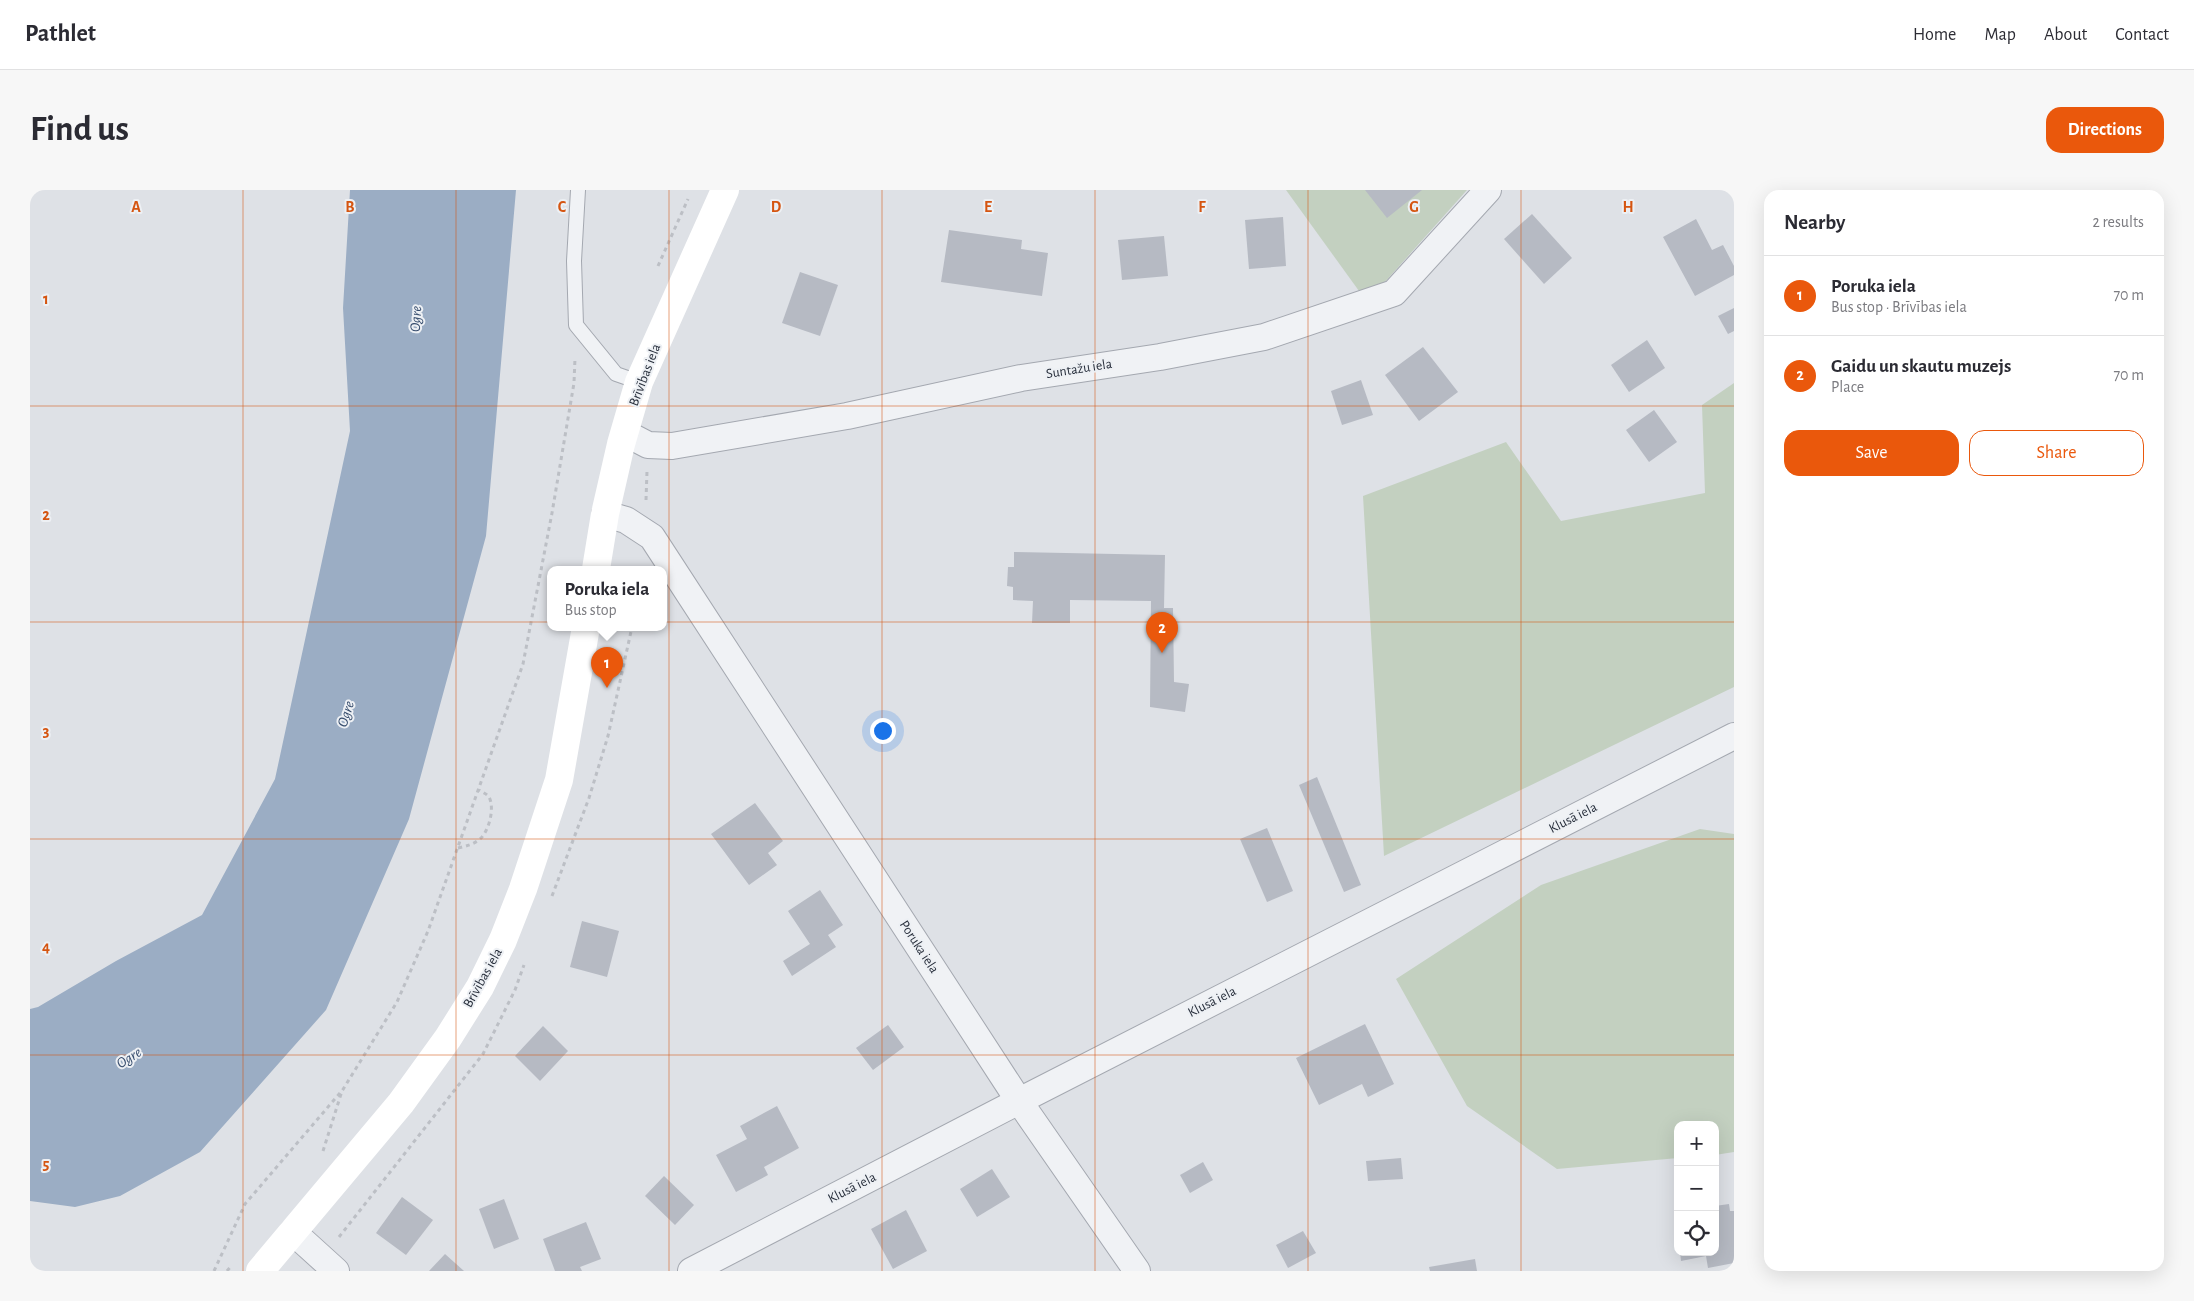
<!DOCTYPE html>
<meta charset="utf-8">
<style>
body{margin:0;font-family:"Alegreya Sans",sans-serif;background:#f7f7f7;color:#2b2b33}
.controls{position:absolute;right:15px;bottom:15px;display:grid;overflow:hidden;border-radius:10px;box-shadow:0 5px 20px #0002}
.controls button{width:45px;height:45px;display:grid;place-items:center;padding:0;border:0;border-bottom:1px solid #e1e1e2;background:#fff;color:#2b2b33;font:25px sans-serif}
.you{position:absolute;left:852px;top:540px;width:18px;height:18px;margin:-12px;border:4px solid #fff;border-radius:50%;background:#1a73e8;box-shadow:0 0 0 8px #1a73e833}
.badge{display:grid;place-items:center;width:32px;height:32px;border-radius:50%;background:#ea580c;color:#fff;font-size:16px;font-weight:700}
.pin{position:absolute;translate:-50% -41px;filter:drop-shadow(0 1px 2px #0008)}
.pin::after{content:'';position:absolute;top:26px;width:18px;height:15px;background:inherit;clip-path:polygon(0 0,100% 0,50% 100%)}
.popup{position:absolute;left:517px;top:376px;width:120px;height:65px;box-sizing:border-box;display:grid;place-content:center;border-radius:10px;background:#fff;filter:drop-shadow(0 1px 4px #0005);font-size:16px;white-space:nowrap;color:#7c7c81}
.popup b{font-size:19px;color:#2b2b33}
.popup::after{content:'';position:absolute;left:50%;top:100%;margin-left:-10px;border:10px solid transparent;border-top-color:#fff}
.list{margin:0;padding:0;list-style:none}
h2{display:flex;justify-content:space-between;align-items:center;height:65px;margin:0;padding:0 20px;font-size:21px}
h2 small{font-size:16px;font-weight:400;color:#7c7c81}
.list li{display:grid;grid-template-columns:32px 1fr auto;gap:15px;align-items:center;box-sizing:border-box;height:80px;padding:0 20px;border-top:1px solid #e1e1e2}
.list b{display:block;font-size:19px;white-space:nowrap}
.list p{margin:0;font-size:16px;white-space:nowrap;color:#7c7c81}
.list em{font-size:16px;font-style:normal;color:#7c7c81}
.actions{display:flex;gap:10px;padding:15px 20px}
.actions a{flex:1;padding:11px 0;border:1px solid #ea580c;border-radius:15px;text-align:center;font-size:18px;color:#ea580c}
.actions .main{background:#ea580c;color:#fff}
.icon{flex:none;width:28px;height:28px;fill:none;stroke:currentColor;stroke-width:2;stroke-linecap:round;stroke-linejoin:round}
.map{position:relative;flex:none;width:1704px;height:1081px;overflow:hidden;border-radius:15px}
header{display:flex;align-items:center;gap:30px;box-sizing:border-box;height:70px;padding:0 25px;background:#fff;border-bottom:1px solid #e1e1e2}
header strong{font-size:24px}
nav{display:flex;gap:28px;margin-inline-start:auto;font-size:18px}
.intro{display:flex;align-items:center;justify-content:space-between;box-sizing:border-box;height:120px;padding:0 30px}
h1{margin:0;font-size:35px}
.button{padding:12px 22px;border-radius:15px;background:#ea580c;color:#fff;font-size:18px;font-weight:700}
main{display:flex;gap:30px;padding:0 30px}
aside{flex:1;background:#fff;border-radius:15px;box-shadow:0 5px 20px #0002}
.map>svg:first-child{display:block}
</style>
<header>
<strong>Pathlet</strong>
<nav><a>Home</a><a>Map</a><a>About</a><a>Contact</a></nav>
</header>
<div class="intro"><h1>Find us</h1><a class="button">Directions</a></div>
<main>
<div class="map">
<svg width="1704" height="1081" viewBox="0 0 1704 1081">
<rect width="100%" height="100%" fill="#dee1e6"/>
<g fill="#c3d0c0">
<polygon points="1256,0 1437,0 1337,112"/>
<polygon points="1704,193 1704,497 1354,666 1333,306 1476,252 1531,331 1675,303 1672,215"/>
<polygon points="1670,639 1704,644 1704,962 1685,965 1685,935 1648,935 1648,968 1527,979 1437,916 1366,789 1511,695"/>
</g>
<polygon fill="#9badc4" points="320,0 486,0 456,346 379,629 296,820 170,962 90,1006 45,1017 0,1011 0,819 8,817 86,771 172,725 245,589 320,241 313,118"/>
<g fill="#b6bac3">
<polygon points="1335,0 1392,0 1357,28"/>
<polygon points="1502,24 1542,68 1514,94 1474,49"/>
<polygon points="1253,27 1256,76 1219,79 1215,30"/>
<polygon points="1666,29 1682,60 1693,55 1704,76 1704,85 1665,106 1633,47"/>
<polygon points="919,40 992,50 991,59 1018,63 1012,106 911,92"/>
<polygon points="1134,46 1138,86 1092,90 1088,50"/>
<polygon points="770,82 808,95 790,146 752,133"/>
<polygon points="1704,118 1704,141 1698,144 1688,126"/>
<polygon points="1617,150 1635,178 1599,202 1581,175"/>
<polygon points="1393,157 1428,202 1389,231 1355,185"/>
<polygon points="1331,190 1343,225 1312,235 1301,201"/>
<polygon points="1624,220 1647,252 1619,272 1596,240"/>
<polygon points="984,362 1135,365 1134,418 1143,418 1144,492 1159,494 1155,522 1120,517 1121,411 1040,410 1040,433 1002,433 1003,411 983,410 983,397 977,396 978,377 984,377"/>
<polygon points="1287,587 1331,695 1314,702 1269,595"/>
<polygon points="725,613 753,651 738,663 747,675 719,695 681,644"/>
<polygon points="1237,638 1263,701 1237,712 1210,649"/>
<polygon points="790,700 813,735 798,745 806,757 762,786 753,771 780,754 758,721"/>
<polygon points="552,731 589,741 577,787 540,777"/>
<polygon points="1335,834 1364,894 1338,907 1332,894 1289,915 1266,868"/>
<polygon points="858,835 874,857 843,880 826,858"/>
<polygon points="513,836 538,861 510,891 485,866"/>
<polygon points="747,916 769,958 734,977 738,985 706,1002 686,965 717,949 710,936"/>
<polygon points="1371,968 1373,989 1338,991 1336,971"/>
<polygon points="1173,972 1183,990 1160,1003 1150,985"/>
<polygon points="962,979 980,1007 947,1027 930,999"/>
<polygon points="634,986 664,1015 645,1035 615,1006"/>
<polygon points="372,1007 403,1030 376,1065 346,1043"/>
<polygon points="474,1009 489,1049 464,1059 449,1019"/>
<polygon points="1699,1014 1700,1021 1704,1021 1704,1073 1678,1078 1676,1066 1651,1071 1650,1062 1685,1062 1685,1016"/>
<polygon points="876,1020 897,1061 863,1079 841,1039"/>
<polygon points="556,1032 571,1069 550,1077 552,1081 525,1081 513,1049"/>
<polygon points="1648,1032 1648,1046 1647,1047 1644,1033"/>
<polygon points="1273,1041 1286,1063 1258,1078 1246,1055"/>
<polygon points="415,1064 434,1081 399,1081"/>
<polygon points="1445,1069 1447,1081 1400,1081 1399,1077"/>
</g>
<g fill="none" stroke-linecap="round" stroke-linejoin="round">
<defs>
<polyline id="lane" points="548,0 544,71 546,135 586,184 609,192"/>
<g id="street">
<polyline points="595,243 618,255 642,256 817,226 991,188 1130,167 1234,147 1364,103 1458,0"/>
<polyline points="575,324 596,330 622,347 989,911 1107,1081"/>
<polyline points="263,1042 306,1081"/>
<polyline points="661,1081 989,911 1704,546"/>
</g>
</defs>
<use href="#lane" stroke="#a4a8b0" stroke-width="16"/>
<use href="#street" stroke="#a4a8b0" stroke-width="28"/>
<g stroke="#bcbfc5" stroke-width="3" stroke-dasharray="4 4" stroke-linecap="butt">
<polyline points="628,76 658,9"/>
<polyline points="616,310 617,281"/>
<path d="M 428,658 C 437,656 444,654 450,649 C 459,641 465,618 459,607 C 457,604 452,602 449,600"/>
<polyline points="522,706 559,608 578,546 602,437"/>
<polyline points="293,961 312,901 367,812 398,741 493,474 522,323 544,193 545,168"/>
<polyline points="309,1047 453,864 485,800 494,775"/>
<polyline points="184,1081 215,1014 310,903"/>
<polyline points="197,1081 202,1075"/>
</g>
<use href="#lane" stroke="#f0f2f5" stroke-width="14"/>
<use href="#street" stroke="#f0f2f5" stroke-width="26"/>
<g stroke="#fff" stroke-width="28">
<polyline points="566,379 575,324 591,254 609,192 695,0"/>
<polyline points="230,1081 371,913 418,848 450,797 473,750 493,699 529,590 556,437"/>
</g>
</g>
<path fill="none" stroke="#d55511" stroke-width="1" stroke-opacity="0.55" d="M 213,0 L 213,1081M 426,0 L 426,1081M 639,0 L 639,1081M 852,0 L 852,1081M 1065,0 L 1065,1081M 1278,0 L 1278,1081M 1491,0 L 1491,1081M 0,216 L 1704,216M 0,432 L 1704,432M 0,649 L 1704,649M 0,865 L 1704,865"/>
<g text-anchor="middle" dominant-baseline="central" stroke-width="4" stroke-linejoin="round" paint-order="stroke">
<g font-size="14" fill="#282f3c" stroke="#edf0f4">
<text transform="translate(1049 179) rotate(-9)">Suntažu iela</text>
<text transform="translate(615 185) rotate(-69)">Brīvības iela</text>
<text transform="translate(1543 628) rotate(-27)">Klusā iela</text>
<text transform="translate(889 757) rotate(57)">Poruka iela</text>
<text transform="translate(453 788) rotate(-61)">Brīvības iela</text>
<text transform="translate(1182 812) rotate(-27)">Klusā iela</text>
<text transform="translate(822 998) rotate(-27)">Klusā iela</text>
</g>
<g font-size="15" font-style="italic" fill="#364c6d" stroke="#edf0f4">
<text transform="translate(386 129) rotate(-87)">Ogre</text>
<text transform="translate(316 524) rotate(-72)">Ogre</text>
<text transform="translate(99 868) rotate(-32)">Ogre</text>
</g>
</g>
<g font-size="16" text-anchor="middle" font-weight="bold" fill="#d55511" stroke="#edf0f4" stroke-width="4" stroke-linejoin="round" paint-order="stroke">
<text x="106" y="22">A</text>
<text x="320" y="22">B</text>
<text x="532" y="22">C</text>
<text x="746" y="22">D</text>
<text x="958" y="22">E</text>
<text x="1172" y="22">F</text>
<text x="1384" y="22">G</text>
<text x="1598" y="22">H</text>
<text x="16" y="114">1</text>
<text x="16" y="330">2</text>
<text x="16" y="546">3</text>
<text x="16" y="762">4</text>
<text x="16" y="979">5</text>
</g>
</svg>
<div class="controls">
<button>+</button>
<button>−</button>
<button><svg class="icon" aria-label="locate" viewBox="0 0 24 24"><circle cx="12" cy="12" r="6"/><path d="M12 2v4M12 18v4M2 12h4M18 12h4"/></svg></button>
</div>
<div class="you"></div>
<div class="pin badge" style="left:577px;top:498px">1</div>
<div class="popup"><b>Poruka iela</b>Bus stop</div>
<div class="pin badge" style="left:1132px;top:463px">2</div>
</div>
<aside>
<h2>Nearby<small>2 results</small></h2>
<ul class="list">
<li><span class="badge">1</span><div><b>Poruka iela</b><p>Bus stop · Brīvības iela</p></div><em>70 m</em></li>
<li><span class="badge">2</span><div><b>Gaidu un skautu muzejs</b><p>Place</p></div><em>70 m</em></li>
</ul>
<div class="actions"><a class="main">Save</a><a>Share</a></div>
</aside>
</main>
